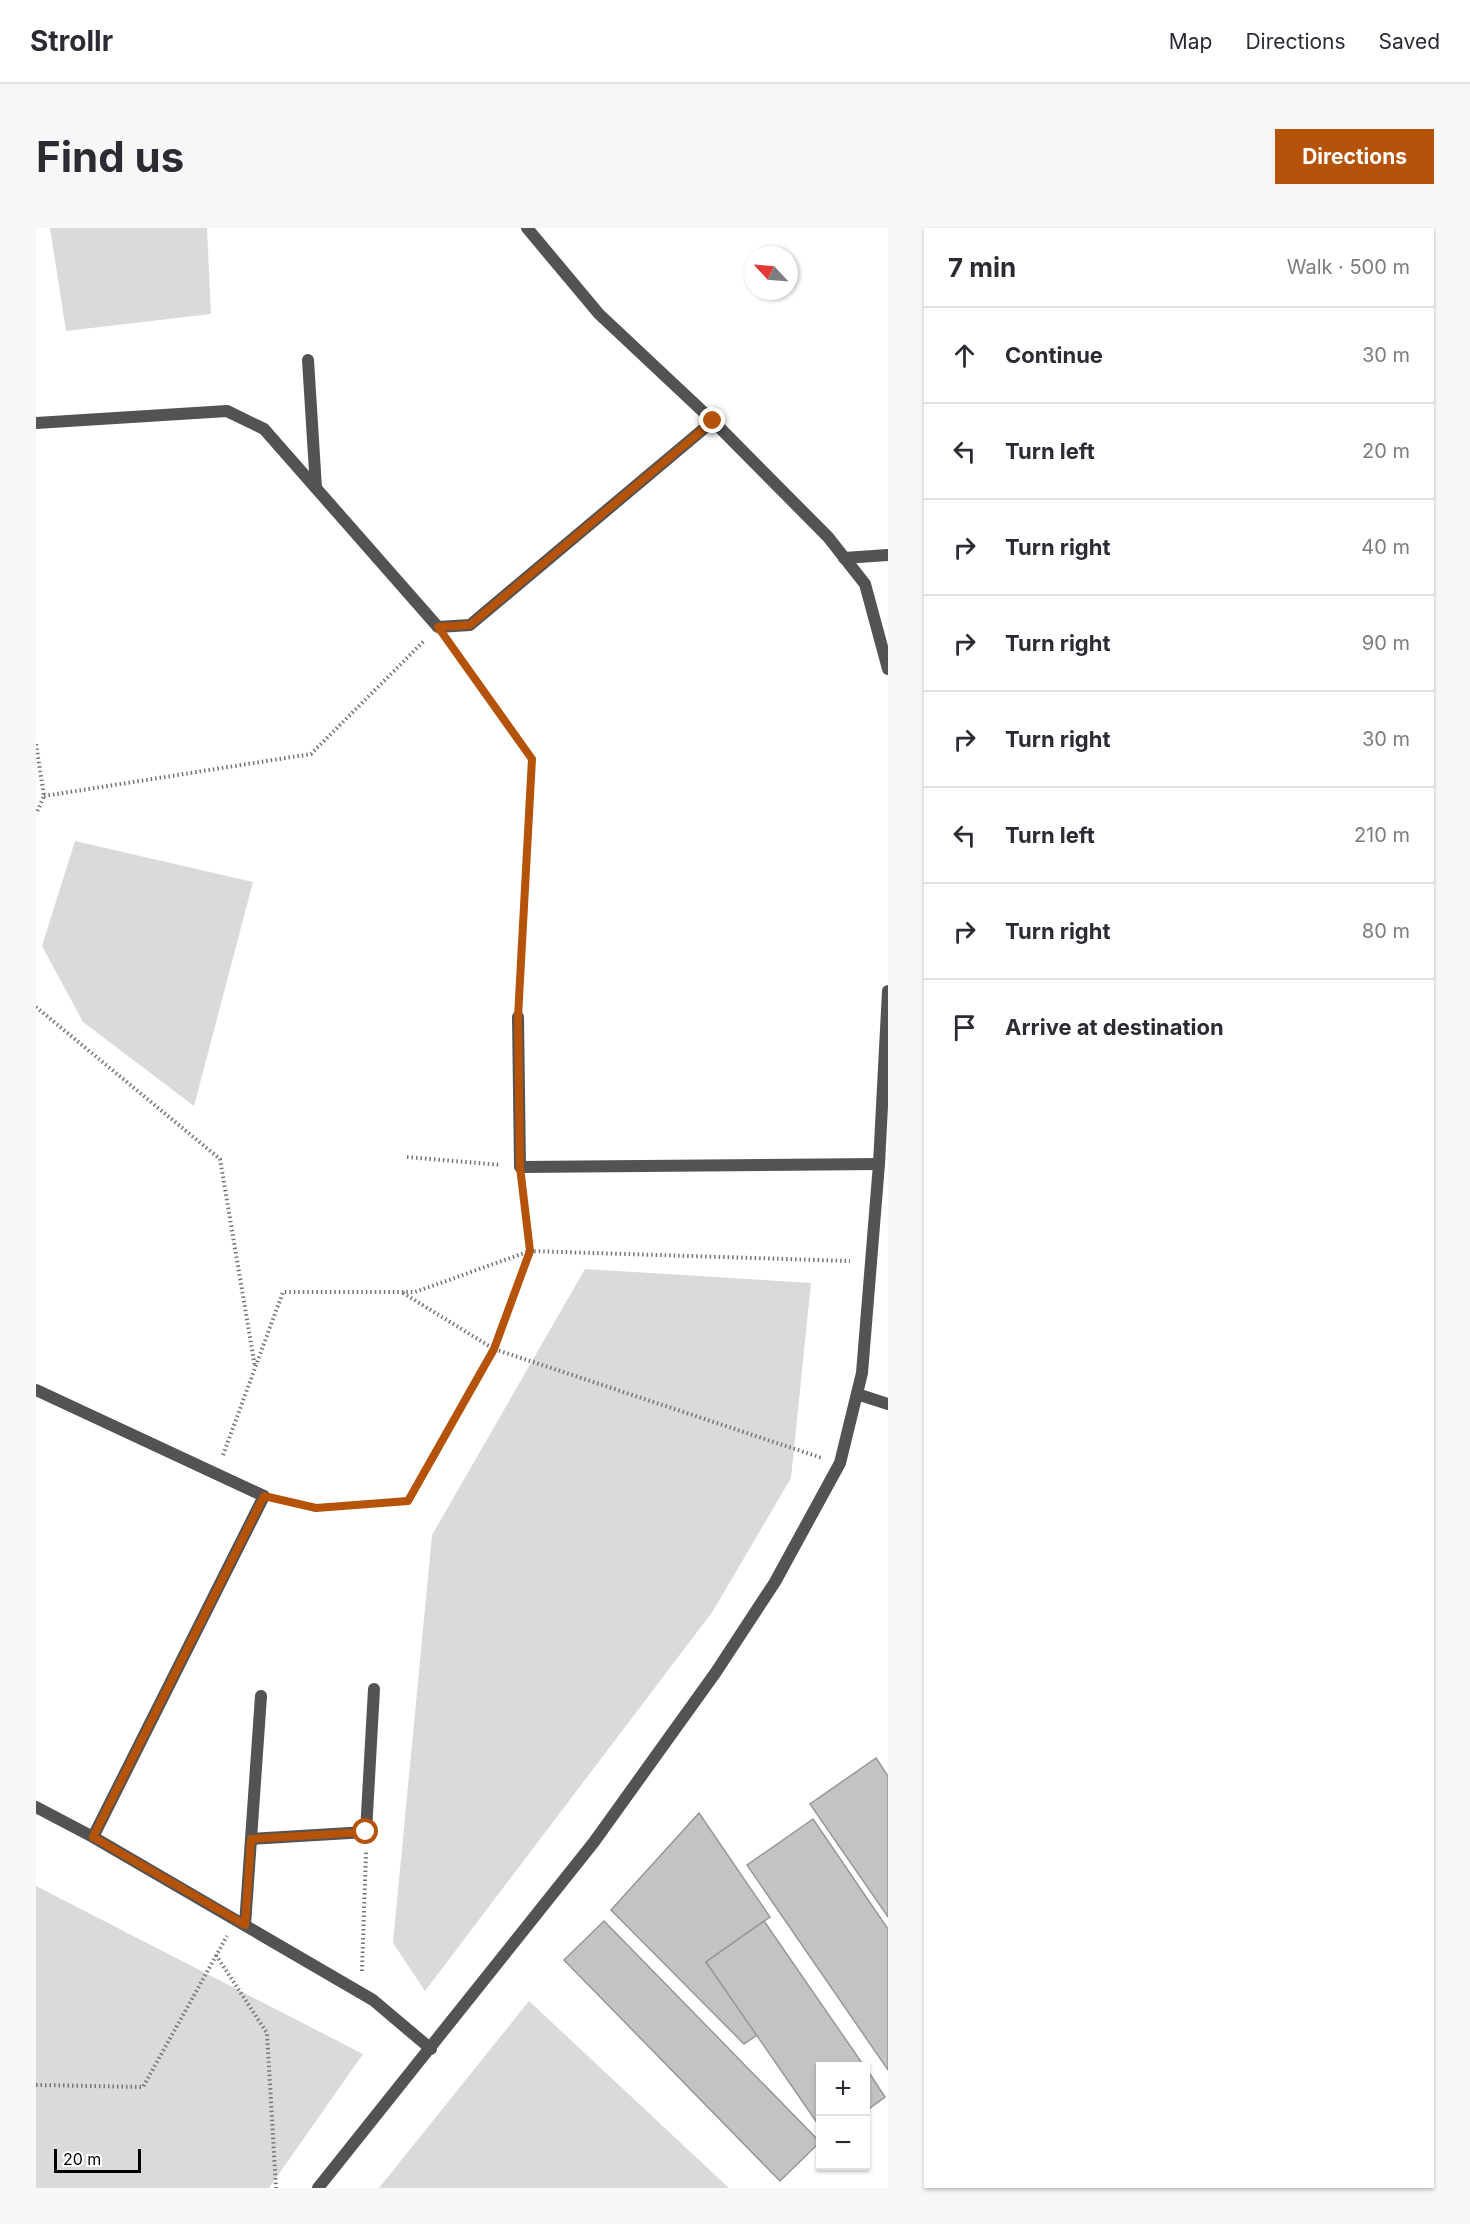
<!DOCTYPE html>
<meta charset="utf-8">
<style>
body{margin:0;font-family:Inter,sans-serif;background:#f7f7f7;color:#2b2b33}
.controls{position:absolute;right:18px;bottom:18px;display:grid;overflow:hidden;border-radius:0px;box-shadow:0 2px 4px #0004}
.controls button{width:54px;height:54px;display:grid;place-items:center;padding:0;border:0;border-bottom:2px solid #e1e1e2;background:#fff;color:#2b2b33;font:30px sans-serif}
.compass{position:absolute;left:708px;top:18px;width:54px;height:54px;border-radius:50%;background:#fff;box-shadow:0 2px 4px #0004;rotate:296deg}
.scale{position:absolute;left:18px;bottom:15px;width:87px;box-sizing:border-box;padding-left:6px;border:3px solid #000;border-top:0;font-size:16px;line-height:21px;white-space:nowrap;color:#000;-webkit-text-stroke:4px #fff;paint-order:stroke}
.stop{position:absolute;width:18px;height:18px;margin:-14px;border:4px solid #b45309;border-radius:50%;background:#fff}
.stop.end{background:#b45309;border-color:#fff;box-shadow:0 2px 6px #0008}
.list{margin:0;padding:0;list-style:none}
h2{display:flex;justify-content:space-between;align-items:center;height:78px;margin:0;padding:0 24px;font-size:26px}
h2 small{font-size:20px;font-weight:400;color:#7c7c81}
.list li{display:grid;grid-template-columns:39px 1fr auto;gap:18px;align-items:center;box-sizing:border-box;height:96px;padding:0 24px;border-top:2px solid #e1e1e2}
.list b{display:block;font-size:22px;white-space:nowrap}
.list em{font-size:20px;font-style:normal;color:#7c7c81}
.icon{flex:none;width:33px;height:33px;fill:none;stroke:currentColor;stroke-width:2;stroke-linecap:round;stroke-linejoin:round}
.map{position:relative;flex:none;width:852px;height:1960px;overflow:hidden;border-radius:0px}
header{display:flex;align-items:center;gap:36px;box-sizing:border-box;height:84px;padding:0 30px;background:#fff;border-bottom:2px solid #e1e1e2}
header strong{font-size:28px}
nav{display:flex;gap:33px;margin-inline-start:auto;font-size:21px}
.intro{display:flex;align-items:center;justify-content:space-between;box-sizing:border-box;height:144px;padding:0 36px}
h1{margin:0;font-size:42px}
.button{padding:15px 27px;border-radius:0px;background:#b45309;color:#fff;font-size:21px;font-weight:700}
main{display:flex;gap:36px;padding:0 36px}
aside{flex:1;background:#fff;border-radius:0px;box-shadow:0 2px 4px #0004}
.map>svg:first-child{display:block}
</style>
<header>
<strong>Strollr</strong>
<nav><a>Map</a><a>Directions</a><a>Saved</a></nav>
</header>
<div class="intro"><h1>Find us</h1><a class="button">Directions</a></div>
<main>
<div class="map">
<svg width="852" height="1960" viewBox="0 0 852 1960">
<rect width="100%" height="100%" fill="#fff"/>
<g fill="#dadada">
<polygon points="14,0 171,0 175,86 30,103"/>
<polygon points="39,613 217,654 158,878 47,794 6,718"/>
<polygon points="549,1041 775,1055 755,1250 677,1383 389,1763 357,1715 396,1307"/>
<polygon points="0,1658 327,1826 233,1960 0,1960"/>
<polygon points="493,1773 693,1960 343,1960"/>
</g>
<g fill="#c3c3c3" stroke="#979797" stroke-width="1.5">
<polygon points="840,1530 852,1548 852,1689 774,1576"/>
<polygon points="663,1585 734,1689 670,1734 721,1807 708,1816 575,1682"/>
<polygon points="777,1591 852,1701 852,1842 711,1637"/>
<polygon points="568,1693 784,1914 744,1953 528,1732"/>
<polygon points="728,1693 828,1838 784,1838 784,1899 670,1734"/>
<polygon points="830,1840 849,1869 830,1883"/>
</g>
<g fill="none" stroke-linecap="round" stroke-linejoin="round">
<g stroke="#757575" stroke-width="4" stroke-dasharray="1.5 3" stroke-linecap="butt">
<polyline points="416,419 496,531 483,770"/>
<polyline points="0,516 8,568 0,586"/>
<polyline points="8,568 275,526 388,413"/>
<polyline points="0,779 184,931 219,1139"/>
<polyline points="371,929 465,937"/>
<polyline points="367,1065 458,1121 494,1023 487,960"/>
<polyline points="187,1227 247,1064 379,1064 494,1023 814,1033"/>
<polyline points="247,1272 280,1280 372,1273 458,1121 786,1230"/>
<polyline points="180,1727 231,1805 240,1960"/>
<polyline points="326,1743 330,1624"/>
<polyline points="0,1857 107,1859 191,1708"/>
</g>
<g stroke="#535353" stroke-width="12">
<polyline points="808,330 852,327"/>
<polyline points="482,789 484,939 843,936"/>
<polyline points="821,1166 852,1176"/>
</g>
<g stroke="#535353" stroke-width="12">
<polyline points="272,132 280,260"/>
<polyline points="0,195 191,183 228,201 402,399 434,397 677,193"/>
<polyline points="0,1162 228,1268 57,1609"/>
<polyline points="0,1579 57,1609 337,1772 395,1821"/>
<polyline points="215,1611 330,1604 338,1461"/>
<polyline points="209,1697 225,1468"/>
</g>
<g stroke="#535353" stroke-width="12">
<polyline points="491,0 563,86 677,193 792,309 829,356 852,441"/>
<polyline points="282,1960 558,1614 680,1444 739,1354 804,1235 826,1145 843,936 852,763"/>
</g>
</g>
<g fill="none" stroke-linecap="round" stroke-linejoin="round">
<polyline stroke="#b45309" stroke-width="8" points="330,1604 215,1611 209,1697 57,1609 228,1268 280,1280 372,1273 458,1121 494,1023 484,939 482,789 496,531 402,399 434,397 677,193"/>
</g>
</svg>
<div class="controls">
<button>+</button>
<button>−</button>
</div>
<svg class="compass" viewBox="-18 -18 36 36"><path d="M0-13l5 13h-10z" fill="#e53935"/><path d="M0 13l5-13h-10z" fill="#7c7c81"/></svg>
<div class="scale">20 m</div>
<div class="stop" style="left:330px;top:1604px"></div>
<div class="stop end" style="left:677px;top:193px"></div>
</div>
<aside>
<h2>7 min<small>Walk · 500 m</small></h2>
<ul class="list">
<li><svg class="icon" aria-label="ahead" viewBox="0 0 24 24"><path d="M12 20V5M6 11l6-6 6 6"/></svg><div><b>Continue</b></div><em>30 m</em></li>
<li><svg class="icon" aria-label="left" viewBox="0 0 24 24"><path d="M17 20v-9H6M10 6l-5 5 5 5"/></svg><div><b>Turn left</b></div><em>20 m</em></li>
<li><svg class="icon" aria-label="right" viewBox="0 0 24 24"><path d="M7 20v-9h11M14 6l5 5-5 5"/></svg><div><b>Turn right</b></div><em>40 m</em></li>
<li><svg class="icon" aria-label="right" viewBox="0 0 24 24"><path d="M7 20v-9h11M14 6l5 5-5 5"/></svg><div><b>Turn right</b></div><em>90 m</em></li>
<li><svg class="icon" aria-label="right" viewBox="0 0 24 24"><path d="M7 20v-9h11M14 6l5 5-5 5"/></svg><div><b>Turn right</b></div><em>30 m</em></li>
<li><svg class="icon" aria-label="left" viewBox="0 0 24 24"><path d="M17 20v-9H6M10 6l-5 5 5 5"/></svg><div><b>Turn left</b></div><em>210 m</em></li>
<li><svg class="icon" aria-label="right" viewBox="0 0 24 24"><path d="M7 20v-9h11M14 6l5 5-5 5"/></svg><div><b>Turn right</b></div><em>80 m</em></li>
<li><svg class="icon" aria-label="arrive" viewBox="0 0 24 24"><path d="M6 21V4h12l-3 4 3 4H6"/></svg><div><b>Arrive at destination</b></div></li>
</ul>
</aside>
</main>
